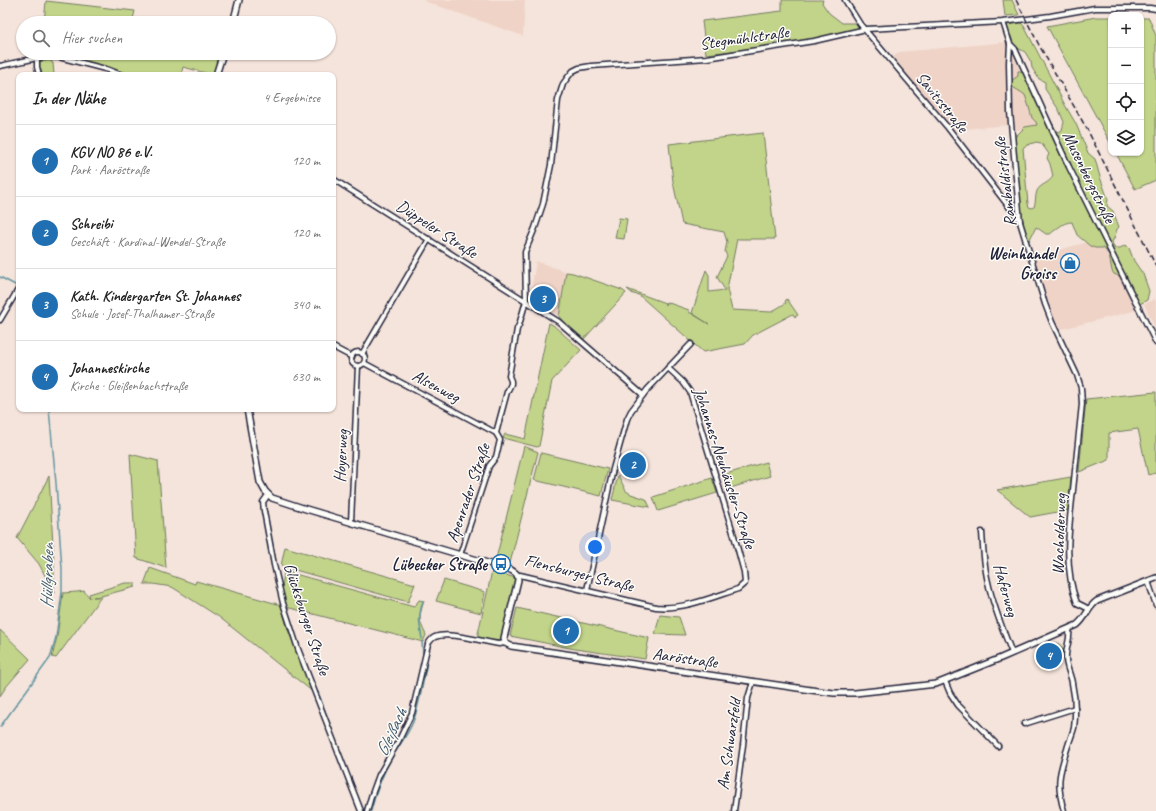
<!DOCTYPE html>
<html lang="de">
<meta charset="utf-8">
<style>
body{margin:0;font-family:Caveat,sans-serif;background:#f6f6f6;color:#222}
.controls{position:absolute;right:12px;top:12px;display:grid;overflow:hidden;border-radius:8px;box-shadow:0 1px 3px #0004}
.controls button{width:36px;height:36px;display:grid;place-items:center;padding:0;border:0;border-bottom:1px solid #e0e0e0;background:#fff;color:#222;font:20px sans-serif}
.you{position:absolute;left:595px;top:547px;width:14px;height:14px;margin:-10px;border:3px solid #fff;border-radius:50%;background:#1a73e8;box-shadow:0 0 0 6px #1a73e833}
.badge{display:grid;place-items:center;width:26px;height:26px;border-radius:50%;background:#1f6fb2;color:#fff;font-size:13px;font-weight:700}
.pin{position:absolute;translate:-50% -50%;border:2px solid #fff;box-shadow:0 1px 4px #0006}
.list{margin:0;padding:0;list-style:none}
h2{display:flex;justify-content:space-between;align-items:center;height:52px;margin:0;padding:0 16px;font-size:17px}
h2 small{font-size:13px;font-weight:400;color:#767676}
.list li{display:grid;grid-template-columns:26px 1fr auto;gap:12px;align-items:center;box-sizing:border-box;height:72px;padding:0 16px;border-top:1px solid #e0e0e0}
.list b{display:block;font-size:15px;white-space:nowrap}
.list p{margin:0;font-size:13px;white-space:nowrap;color:#767676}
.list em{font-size:13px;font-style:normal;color:#767676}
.icon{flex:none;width:22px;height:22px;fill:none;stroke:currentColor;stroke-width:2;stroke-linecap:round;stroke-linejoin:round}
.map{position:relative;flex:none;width:1156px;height:811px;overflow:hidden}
.search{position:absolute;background:#fff;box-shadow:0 1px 3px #0004;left:16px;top:16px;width:320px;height:44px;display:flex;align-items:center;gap:10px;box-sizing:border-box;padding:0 14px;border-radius:22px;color:#767676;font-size:15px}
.panel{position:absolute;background:#fff;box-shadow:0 1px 3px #0004;left:16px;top:72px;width:320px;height:340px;border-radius:8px}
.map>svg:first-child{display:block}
</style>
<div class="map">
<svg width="1156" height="811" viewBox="0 0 1156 811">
<rect width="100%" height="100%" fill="#f5e4db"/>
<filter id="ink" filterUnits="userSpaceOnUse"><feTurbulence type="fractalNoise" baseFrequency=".025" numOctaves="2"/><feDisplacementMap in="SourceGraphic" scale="8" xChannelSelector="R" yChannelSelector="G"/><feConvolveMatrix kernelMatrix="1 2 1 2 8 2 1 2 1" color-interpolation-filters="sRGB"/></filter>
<g filter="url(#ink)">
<g fill="#efd3c7">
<polygon points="424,0 525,0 523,36 424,1"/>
<polygon points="1008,42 1045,127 1009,131 1008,125 953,130 892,58 899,52"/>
<polygon points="1102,238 1138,310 1058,330 1033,257"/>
<polygon points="536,261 566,272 559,317 530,298"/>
<polygon points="1155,299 1156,302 1156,330 1144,304"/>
</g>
<g fill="#c2d489" stroke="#727b62" fill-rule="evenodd">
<polygon points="782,0 823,0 822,3 829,13 842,23 857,23 859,26 858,29 813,39 757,48 706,54 702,21 782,11"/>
<polygon points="1003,0 1012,0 1019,15 1005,16"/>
<polygon points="46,1 135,11 132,23 44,23"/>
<polygon points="1096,17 1111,17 1111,144 1047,26"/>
<polygon points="1141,18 1149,18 1156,36 1156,180 1135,189 1116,153 1141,153"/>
<path d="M 1021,23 L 1024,26 L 1065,105 L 1076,124 L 1088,153 L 1095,159 L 1100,177 L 1108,199 L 1107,206 L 1113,211 L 1119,227 L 1117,229 L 1115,236 L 1112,242 L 1114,248 L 1120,248 L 1126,245 L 1129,248 L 1134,261 L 1143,274 L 1149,291 L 1147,300 L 1140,304 L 1137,304 L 1128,284 L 1119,276 L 1114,274 L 1112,271 L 1109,255 L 1106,251 L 1103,248 L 1095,248 L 1090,246 L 1077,235 L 1072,222 C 1063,222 1057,229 1050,234 L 1046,234 L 1036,227 L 1029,241 L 1027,240 L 1019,208 L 1014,138 L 1025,127 L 1037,125 L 1036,122 L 1032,118 C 1030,111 1028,103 1025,95 C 1020,91 1015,89 1010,85 L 1011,81 L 1018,76 L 1018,71 L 1023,71 L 1056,130 L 1059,132 L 1062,130 L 1064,122 L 1059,110 L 1045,89 L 1045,82 L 1039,79 L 1032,68 L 1031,62 L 1025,52 L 1014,46 L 1011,36 L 1007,32 L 1006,25 ZM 1036,142 L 1041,143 L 1049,154 L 1047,158 L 1050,164 L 1053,176 C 1049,184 1040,184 1037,191 C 1035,196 1036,202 1034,207 L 1032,208 L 1029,207 L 1028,204 L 1023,148 L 1025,146 Z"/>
<polygon points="40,53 207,53 220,54 213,75 183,67 181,75 127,75 110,68 73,58 59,56 40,55"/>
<polygon points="51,59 52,63 53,63 54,75 40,75 39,64 41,60"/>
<polygon points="763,133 775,239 737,239 727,289 732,310 771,312 786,303 785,301 787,299 798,315 795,317 793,314 753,335 745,344 703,352 639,295 633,294 627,289 665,303 665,305 666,302 689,310 689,312 709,324 692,313 706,270 709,275 709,292 725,290 717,277 727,256 725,252 727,242 724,232 682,224 673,182 669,144"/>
<polygon points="619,218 627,219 624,239 615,238"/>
<polygon points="566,272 573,273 622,290 626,293 584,339 559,317"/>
<polygon points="549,323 553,325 581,350 552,381 539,446 537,447 503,438 505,434 525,439"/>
<polygon points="1156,392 1156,473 1148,475 1138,429 1109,433 1109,460 1079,472 1086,399"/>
<polygon points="524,446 538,452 510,563 496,559"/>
<polygon points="541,453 608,469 601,496 534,480"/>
<polygon points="130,454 158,461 166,568 136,558"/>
<polygon points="766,462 770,476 727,489 723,475"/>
<polygon points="618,475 626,491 631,494 646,499 650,507 612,500"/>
<polygon points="49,476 54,563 54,593 39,564 17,538"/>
<polygon points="1071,477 1068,510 1030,517 997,490"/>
<polygon points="712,478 717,493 658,511 653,497"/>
<polygon points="285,547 415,584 408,602 281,566"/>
<polygon points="150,568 195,584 196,581 281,605 288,630 313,692 219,617 172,587 153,584 144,584"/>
<path d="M 284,571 L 414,607 L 419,600 L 424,601 C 419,617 418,619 426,635 L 423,642 L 286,607 L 282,589 Z"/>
<polygon points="492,571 516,578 502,637 501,639 498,641 477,638"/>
<polygon points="444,580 485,592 481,613 436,601"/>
<polygon points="125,583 135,583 135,587 101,596 93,597 101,597 56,658 52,657 57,637 63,593 77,592 84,591 90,598 89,594"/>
<polygon points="517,608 649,638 645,659 575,649 510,636"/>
<polygon points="660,615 679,617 685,635 655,634"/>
<polygon points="0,630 30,659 6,687 0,696"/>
<path d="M 1051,643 C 1068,642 1063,655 1056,664 L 1041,663 L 1038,660 L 1038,653 L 1039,649 Z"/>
</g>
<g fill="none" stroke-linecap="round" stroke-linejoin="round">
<g stroke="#6395a1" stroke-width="1.5">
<polyline points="0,277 19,287"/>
<path d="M 422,639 C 419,622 418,618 423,601"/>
<polyline points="422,642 423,656"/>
<polyline points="318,692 345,765"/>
<polyline points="0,727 50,658 56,637 62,592 62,569 56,483 49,409"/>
<path d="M 371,811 C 376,791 383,772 394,754 C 401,743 408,734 413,722 C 420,703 423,682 427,662"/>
</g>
<defs>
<g id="minor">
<polyline points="845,0 860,24 948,128 1020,221"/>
<polyline points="1003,22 1010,44 1015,49 1069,167 1156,343"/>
<path d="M 1010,44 L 1009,63 L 1010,112 L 1020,222 L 1045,304 L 1052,322 L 1077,375 L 1081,388 L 1082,404 C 1079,433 1076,462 1073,490 C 1069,527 1063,567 1077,603 L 1089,609"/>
<polyline points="37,58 37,67 39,75"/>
<polyline points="0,66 37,58 59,57 109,70 122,75"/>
<polyline points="333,179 559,322 643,395"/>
<polyline points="0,320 19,288"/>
<polyline points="333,347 352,357"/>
<circle cx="358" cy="359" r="7"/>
<polyline points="362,354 429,239"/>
<polyline points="364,363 496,433"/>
<polyline points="268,495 263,502 264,511 274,565 283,603 298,649 361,811"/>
<polyline points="351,522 358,366"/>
<path d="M 982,532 C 983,549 984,566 988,582 C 993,606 1003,630 1012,653"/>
<polyline points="460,555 489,466 496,457 500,440 496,433 507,392 511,384 511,381 509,376 517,329 519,325 526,301 525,252 535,228 543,204 551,165 558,100 563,84 568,77 573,71 579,68 591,66 707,58 814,41 866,29 1003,22 1050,16 1095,8 1150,8 1156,9"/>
<path d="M 518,576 L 520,575 L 656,607 C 683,610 713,597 738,589 L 745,583 L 744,572 L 735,539 L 690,392 L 683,382 L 668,368"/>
<polyline points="1148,581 1156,605"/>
<polyline points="587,590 613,469 627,419 631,411 647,390 691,344"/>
<polyline points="945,681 950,693 958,705 998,746"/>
<polyline points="1024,724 1075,708"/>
<path d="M 367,811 L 371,797 L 379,775 L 399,740 L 412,713 L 428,644 C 430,641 432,638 435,637 C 449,631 483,642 499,644 L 505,643"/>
<polyline points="734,811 743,745 748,698 753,682"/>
<path d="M 1064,811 C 1056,784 1059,774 1067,749 C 1069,742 1072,735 1074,728 C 1076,713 1075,697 1072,683 C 1071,675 1066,667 1066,659 C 1065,649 1071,639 1069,629"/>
</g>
<g id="tertiary">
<polyline points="233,23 239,0"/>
<polyline points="216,75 223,53"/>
<path d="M 247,409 L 260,482 L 265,491 L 272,498 L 306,509 L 511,570 C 516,573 518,574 518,580 L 504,638 L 505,643 L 511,646 L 811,690 L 834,693 L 855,693 L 901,688 L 936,684 L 1001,658 L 1077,625 C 1086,618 1088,607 1097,601 L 1156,578"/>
</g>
</defs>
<use href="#minor" stroke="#22223b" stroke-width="7"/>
<use href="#tertiary" stroke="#22223b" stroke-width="8"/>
<use href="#minor" stroke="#fdfcf7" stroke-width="4"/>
<use href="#tertiary" stroke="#fdfcf7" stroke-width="5"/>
<polyline stroke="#22223b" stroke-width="1.5" stroke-dasharray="6 3" stroke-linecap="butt" points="1016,0 1039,45 1088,131 1156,266"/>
</g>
</g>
<defs>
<symbol id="shop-ring" viewBox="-11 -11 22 22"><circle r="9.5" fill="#fdfcf7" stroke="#1f6fb2" stroke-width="1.5"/><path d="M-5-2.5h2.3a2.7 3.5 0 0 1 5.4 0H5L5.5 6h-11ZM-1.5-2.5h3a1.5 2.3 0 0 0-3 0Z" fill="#1f6fb2"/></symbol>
<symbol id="bus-ring" viewBox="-11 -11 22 22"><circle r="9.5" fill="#fdfcf7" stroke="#1f6fb2" stroke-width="1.5"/><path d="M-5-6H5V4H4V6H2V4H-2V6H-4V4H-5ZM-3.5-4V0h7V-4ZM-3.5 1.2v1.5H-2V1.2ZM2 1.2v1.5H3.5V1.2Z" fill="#1f6fb2"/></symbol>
</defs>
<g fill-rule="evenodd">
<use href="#shop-ring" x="1059" y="252" width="22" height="22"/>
<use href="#bus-ring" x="490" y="553" width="22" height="22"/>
</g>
<g text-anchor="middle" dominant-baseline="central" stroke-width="3" stroke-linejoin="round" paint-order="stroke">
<g font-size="17" fill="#22223b" stroke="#fdfcf7">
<text transform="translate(744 38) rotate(-8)">Stegmühlstraße</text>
<text transform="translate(942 102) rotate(51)">Savitsstraße</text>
<text transform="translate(1089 177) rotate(64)">Musenbergstraße</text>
<text transform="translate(1005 182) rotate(-97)">Rambaldistraße</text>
<text transform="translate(437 229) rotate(33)">Düppeler Straße</text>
<text transform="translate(436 386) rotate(28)">Alsenweg</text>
<text transform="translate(341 456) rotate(-87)">Hoyerweg</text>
<text transform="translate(725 468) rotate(72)">Johannes-Neuhäusler-Straße</text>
<text transform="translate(468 493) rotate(-71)">Apenrader Straße</text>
<text transform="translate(1059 534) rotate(-88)">Wacholderweg</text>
<text transform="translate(579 573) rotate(14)">Flensburger Straße</text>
<text transform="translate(1006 590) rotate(75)">Haferweg</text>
<text transform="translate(307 619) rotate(72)">Glücksburger Straße</text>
<text transform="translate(685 658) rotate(8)">Aaröstraße</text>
<text transform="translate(729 744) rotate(-82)">Am Schwarzfeld</text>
</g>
<g font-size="17" font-weight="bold" fill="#22223b" stroke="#fdfcf7" text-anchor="end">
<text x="1056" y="253">Weinhandel<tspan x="1056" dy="20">Groiss</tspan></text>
<text x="487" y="564">Lübecker Straße</text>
</g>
<g font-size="18" font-style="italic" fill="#435b6e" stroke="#fdfcf7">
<text transform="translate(47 576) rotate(-89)">Hüllgraben</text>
<text transform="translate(391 732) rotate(-65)">Gleißach</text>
</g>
</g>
</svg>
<div class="controls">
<button>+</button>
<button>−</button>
<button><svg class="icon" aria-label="locate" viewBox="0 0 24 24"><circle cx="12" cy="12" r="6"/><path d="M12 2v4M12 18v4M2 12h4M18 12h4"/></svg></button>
<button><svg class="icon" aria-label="layers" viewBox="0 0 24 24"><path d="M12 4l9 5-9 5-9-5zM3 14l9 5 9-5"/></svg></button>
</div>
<div class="you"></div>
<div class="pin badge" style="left:566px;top:631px">1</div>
<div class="pin badge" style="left:633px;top:465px">2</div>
<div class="pin badge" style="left:543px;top:299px">3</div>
<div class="pin badge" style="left:1049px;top:656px">4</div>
<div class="search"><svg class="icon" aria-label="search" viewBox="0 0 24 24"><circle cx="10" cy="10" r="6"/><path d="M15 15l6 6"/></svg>Hier suchen</div>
<section class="panel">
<h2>In der Nähe<small>4 Ergebnisse</small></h2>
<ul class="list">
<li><span class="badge">1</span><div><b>KGV NO 86 e.V.</b><p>Park · Aaröstraße</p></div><em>120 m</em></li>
<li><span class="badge">2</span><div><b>Schreibi</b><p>Geschäft · Kardinal-Wendel-Straße</p></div><em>120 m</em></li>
<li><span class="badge">3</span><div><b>Kath. Kindergarten St. Johannes</b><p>Schule · Josef-Thalhamer-Straße</p></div><em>340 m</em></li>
<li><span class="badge">4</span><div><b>Johanneskirche</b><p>Kirche · Gleißenbachstraße</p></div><em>630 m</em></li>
</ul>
</section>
</div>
